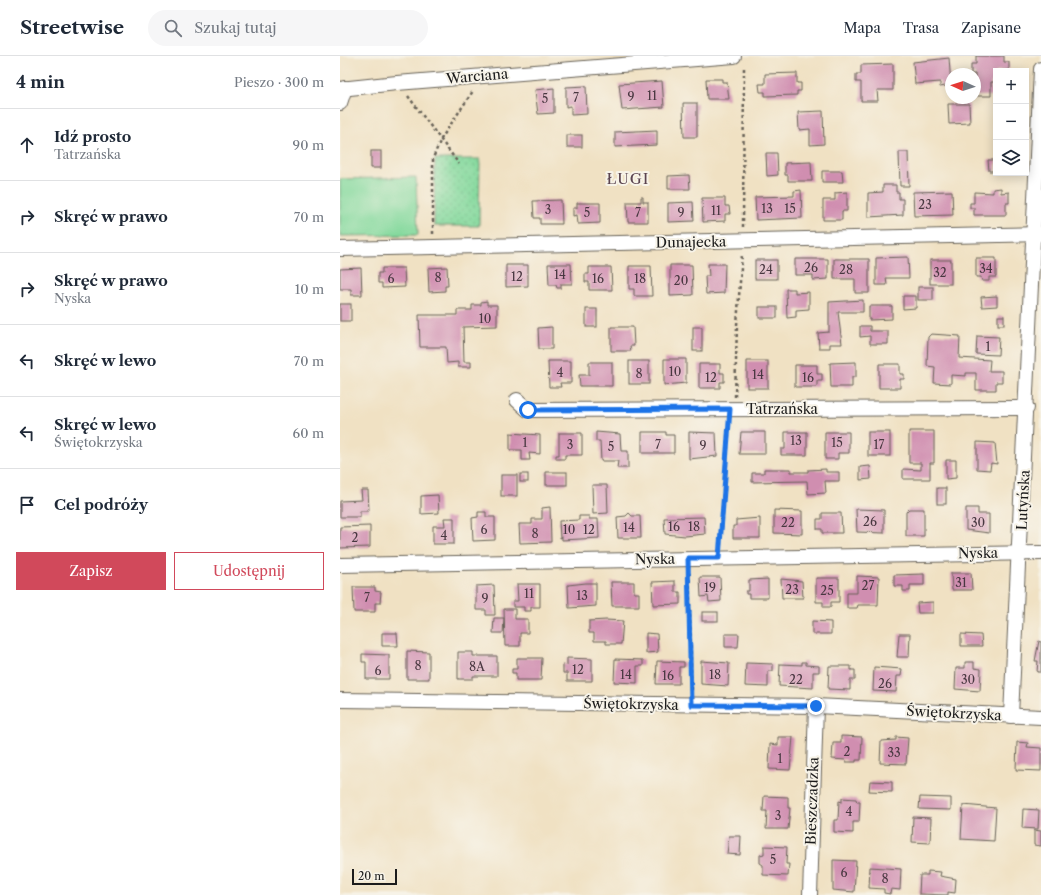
<!DOCTYPE html>
<html lang="pl">
<meta charset="utf-8">
<style>
body{margin:0;font-family:"Libre Caslon Text",serif;background:#f6f6f7;color:#1f2937}
.controls{position:absolute;right:12px;top:12px;display:grid;overflow:hidden;border-radius:0px;box-shadow:0 2px 10px #0003}
.controls button{width:36px;height:36px;display:grid;place-items:center;padding:0;border:0;border-bottom:1px solid #e0e1e3;background:#fff;color:#1f2937;font:20px sans-serif}
.compass{position:absolute;left:605px;top:12px;width:36px;height:36px;border-radius:50%;background:#fff;box-shadow:0 2px 10px #0003;rotate:273deg}
.scale{position:absolute;left:12px;bottom:10px;width:45px;box-sizing:border-box;padding-left:4px;border:2px solid #1c1c1c;border-top:0;font-size:11px;line-height:14px;white-space:nowrap;color:#1c1c1c;-webkit-text-stroke:3px #f7f3e8;paint-order:stroke}
.stop{position:absolute;width:12px;height:12px;margin:-9px;border:3px solid #1a73e8;border-radius:50%;background:#fff}
.stop.end{background:#1a73e8;border-color:#fff;box-shadow:0 1px 4px #0008}
.list{margin:0;padding:0;list-style:none}
h2{display:flex;justify-content:space-between;align-items:center;height:52px;margin:0;padding:0 16px;font-size:17px}
h2 small{font-size:13px;font-weight:400;color:#747a83}
.list li{display:grid;grid-template-columns:26px 1fr auto;gap:12px;align-items:center;box-sizing:border-box;height:72px;padding:0 16px;border-top:1px solid #e0e1e3}
.list b{display:block;font-size:15px;white-space:nowrap}
.list p{margin:0;font-size:13px;white-space:nowrap;color:#747a83}
.list em{font-size:13px;font-style:normal;color:#747a83}
.actions{display:flex;gap:8px;padding:12px 16px}
.actions a{flex:1;padding:9px 0;border:1px solid #d1495b;border-radius:0px;text-align:center;font-size:14px;color:#d1495b}
.actions .main{background:#d1495b;color:#fff}
.icon{flex:none;width:22px;height:22px;fill:none;stroke:currentColor;stroke-width:2;stroke-linecap:round;stroke-linejoin:round}
.map{position:relative;flex:none;width:701px;height:839px;overflow:hidden}
header{display:flex;align-items:center;gap:24px;box-sizing:border-box;height:56px;padding:0 20px;background:#fff;border-bottom:1px solid #e0e1e3}
header strong{font-size:19px}
nav{display:flex;gap:22px;margin-inline-start:auto;font-size:14px}
.search{width:280px;height:36px;background:#f6f6f7;display:flex;align-items:center;gap:10px;box-sizing:border-box;padding:0 14px;border-radius:22px;color:#747a83;font-size:15px}
main{display:flex}
aside{flex:1;background:#fff}
.map>svg:first-child{display:block}
</style>
<header>
<strong>Streetwise</strong>
<div class="search"><svg class="icon" aria-label="search" viewBox="0 0 24 24"><circle cx="10" cy="10" r="6"/><path d="M15 15l6 6"/></svg>Szukaj tutaj</div>
<nav><a>Mapa</a><a>Trasa</a><a>Zapisane</a></nav>
</header>
<main>
<aside>
<h2>4 min<small>Pieszo · 300 m</small></h2>
<ul class="list">
<li><svg class="icon" aria-label="ahead" viewBox="0 0 24 24"><path d="M12 20V5M6 11l6-6 6 6"/></svg><div><b>Idź prosto</b><p>Tatrzańska</p></div><em>90 m</em></li>
<li><svg class="icon" aria-label="right" viewBox="0 0 24 24"><path d="M7 20v-9h11M14 6l5 5-5 5"/></svg><div><b>Skręć w prawo</b></div><em>70 m</em></li>
<li><svg class="icon" aria-label="right" viewBox="0 0 24 24"><path d="M7 20v-9h11M14 6l5 5-5 5"/></svg><div><b>Skręć w prawo</b><p>Nyska</p></div><em>10 m</em></li>
<li><svg class="icon" aria-label="left" viewBox="0 0 24 24"><path d="M17 20v-9H6M10 6l-5 5 5 5"/></svg><div><b>Skręć w lewo</b></div><em>70 m</em></li>
<li><svg class="icon" aria-label="left" viewBox="0 0 24 24"><path d="M17 20v-9H6M10 6l-5 5 5 5"/></svg><div><b>Skręć w lewo</b><p>Świętokrzyska</p></div><em>60 m</em></li>
<li><svg class="icon" aria-label="arrive" viewBox="0 0 24 24"><path d="M6 21V4h12l-3 4 3 4H6"/></svg><div><b>Cel podróży</b></div></li>
</ul>
<div class="actions"><a class="main">Zapisz</a><a>Udostępnij</a></div>
</aside>
<div class="map">
<svg width="701" height="839" viewBox="0 0 701 839">
<defs>
<pattern id="grass-dots" width="8" height="8" patternUnits="userSpaceOnUse"><rect width="8" height="8" fill="#84d99d"/><path d="M2 2h.1M6 6h.1" fill="none" stroke="#71ba87" stroke-width="1.8" stroke-linecap="round"/></pattern>
</defs>
<rect width="100%" height="100%" fill="#f7f3e8"/>
<filter id="ink" filterUnits="userSpaceOnUse"><feTurbulence type="fractalNoise" baseFrequency=".025" numOctaves="2"/><feDisplacementMap in="SourceGraphic" scale="8" xChannelSelector="R" yChannelSelector="G"/><feConvolveMatrix kernelMatrix="1 2 1 2 8 2 1 2 1" color-interpolation-filters="sRGB"/></filter>
<filter id="wash" filterUnits="userSpaceOnUse"><feTurbulence type="fractalNoise" baseFrequency=".012" numOctaves="4" result="noise"/><feDisplacementMap in="SourceGraphic" scale="16" xChannelSelector="R" yChannelSelector="G"/><feGaussianBlur stdDeviation="0.9" result="paint"/><feColorMatrix in="noise" values="0 0 0 0 0 0 0 0 0 0 0 0 0 0 0 0 0 1.4 0 .05"/><feComposite in="paint" operator="in"/></filter>
<g filter="url(#wash)">
<rect width="100%" height="100%" fill="#f0e1c3"/>
<polygon fill="url(#grass-dots)" stroke="#507a5c" points="95,103 140,103 139,170 94,170"/>
<polygon fill="#84d99d" stroke="#507a5c" points="76,121 78,179 0,180 0,123"/>
<g id="blocks">
<g fill="#d08eb0">
<polygon points="636,0 664,0 664,6 669,6 669,14 656,15 656,26 651,26 651,40 635,40 635,18 631,18 631,8 636,8"/>
<polygon points="609,2 611,29 600,31 600,26 575,28 573,6"/>
<polygon points="553,8 553,34 537,34 538,45 521,45 521,26 516,26 516,18 521,18 521,9"/>
<polygon points="457,17 457,27 461,27 461,35 457,35 457,39 425,40 425,36 420,36 419,28 425,28 425,18"/>
<polygon points="366,23 382,23 382,26 387,26 389,43 367,43"/>
<polygon points="322,25 324,51 282,54 279,28"/>
<polygon points="246,30 247,58 231,59 231,50 226,51 226,31"/>
<polygon points="214,32 214,57 198,58 195,34"/>
<polygon points="343,47 357,47 357,81 344,81"/>
<polygon points="608,48 629,48 630,67 609,68"/>
<polygon points="483,55 484,88 470,89 470,73 459,74 458,56"/>
<polygon points="317,74 317,89 275,91 275,76"/>
<rect x="227" y="79" width="15" height="12"/>
<rect x="31" y="95" width="10" height="17"/>
<polygon points="559,96 568,96 569,130 560,130"/>
<polygon points="426,97 437,97 438,119 427,120"/>
<polygon points="648,104 656,104 656,115 649,115"/>
<polygon points="471,106 472,125 448,125 448,119 445,119 445,107"/>
<polygon points="482,115 502,115 503,126 482,126"/>
<polygon points="349,119 350,133 328,133 328,120"/>
<polygon points="543,129 556,129 556,136 559,136 559,143 563,143 563,159 528,161 528,137 543,136"/>
<polygon points="661,132 661,137 669,136 669,147 666,147 666,159 634,159 634,152 630,152 630,147 634,147 634,136 653,137 653,133"/>
<polygon points="461,134 462,162 416,164 415,141 454,140 454,135"/>
<polygon points="612,135 613,159 574,160 573,136"/>
<polygon points="507,136 507,155 502,155 502,164 483,164 483,144 495,144 495,137"/>
<polygon points="301,141 303,141 303,146 308,146 308,166 288,166 287,146 301,146"/>
<polygon points="362,142 385,142 385,150 389,150 390,158 385,158 385,165 363,166"/>
<polygon points="221,144 222,168 200,168 200,162 194,162 193,145"/>
<polygon points="353,146 354,165 328,166 328,147"/>
<polygon points="237,147 260,147 260,167 238,168 237,159 233,160 233,152 237,152"/>
<polygon points="568,201 569,222 546,222 547,229 536,229 536,202"/>
<polygon points="636,202 656,202 656,221 649,221 649,225 642,225 641,221 636,221"/>
<polygon points="455,203 488,203 488,223 473,224 473,219 455,219"/>
<polygon points="494,203 529,203 529,237 515,237 515,223 494,223"/>
<rect x="415" y="204" width="22" height="19"/>
<rect x="590" y="204" width="21" height="24"/>
<polygon points="208,208 231,208 232,228 221,228 221,232 217,232 216,229 209,229"/>
<polygon points="368,208 385,208 384,237 366,238 365,220 369,220"/>
<polygon points="166,209 188,209 188,230 166,231"/>
<polygon points="330,209 352,209 353,239 330,240"/>
<polygon points="289,210 311,210 312,240 294,240 294,233 289,233"/>
<polygon points="107,211 108,230 105,230 105,235 89,236 88,212"/>
<polygon points="249,211 271,211 272,234 249,234 249,226 245,226 245,218 249,218"/>
<polygon points="21,212 22,239 11,239 11,233 0,233 0,213"/>
<polygon points="42,212 64,212 65,231 42,232 42,227 38,227 38,217 42,217"/>
<rect x="578" y="231" width="15" height="13"/>
<polygon points="446,233 455,233 455,237 469,236 469,253 456,254 456,261 447,262"/>
<polygon points="563,240 576,240 576,252 563,253"/>
<polygon points="657,240 657,250 642,251 641,241"/>
<polygon points="523,244 523,256 498,256 502,288 490,288 490,292 479,292 478,277 489,276 489,246"/>
<polygon points="147,245 147,249 157,249 157,270 123,271 124,306 131,306 131,311 118,311 118,306 107,307 106,291 80,291 79,259 117,259 117,254 132,254 132,249 141,249 141,246"/>
<rect x="0" y="248" width="11" height="17"/>
<polygon points="529,250 552,250 552,263 529,264"/>
<rect x="419" y="251" width="18" height="11"/>
<rect x="246" y="253" width="11" height="18"/>
<rect x="658" y="260" width="6" height="9"/>
<polygon points="520,270 530,270 530,275 548,275 548,288 530,288 530,280 520,281"/>
<polygon points="212,271 212,293 199,293 198,272"/>
<polygon points="271,271 293,271 294,290 290,290 291,295 271,295"/>
<rect x="353" y="271" width="9" height="24"/>
<polygon points="591,278 620,280 619,302 650,304 649,315 662,315 662,326 656,326 656,334 636,334 636,317 626,317 626,320 611,319 611,328 594,327 595,311 587,310 588,281"/>
<polygon points="637,280 659,281 658,299 636,298"/>
<polygon points="324,303 346,303 346,327 324,329"/>
<polygon points="208,305 231,305 231,327 220,327 221,331 209,331"/>
<rect x="289" y="305" width="20" height="23"/>
<rect x="407" y="305" width="21" height="27"/>
<polygon points="249,306 272,306 272,330 240,330 239,319 249,319"/>
<polygon points="516,306 516,321 512,321 512,331 491,331 490,307"/>
<polygon points="359,308 380,308 380,317 384,317 384,326 380,326 380,332 359,332"/>
<polygon points="539,308 560,308 560,318 564,318 564,323 560,323 560,332 539,332"/>
<polygon points="455,309 477,309 477,318 482,318 482,325 477,325 477,331 455,331"/>
<polygon points="569,375 594,375 594,407 590,407 590,423 563,423 563,413 581,414 581,407 569,407"/>
<polygon points="256,376 280,378 281,395 288,395 288,412 277,412 278,405 261,405 260,385 256,385"/>
<polygon points="302,376 326,376 326,379 334,379 334,397 302,397"/>
<polygon points="349,376 376,377 377,400 349,403"/>
<polygon points="401,376 425,376 425,398 399,398"/>
<polygon points="445,376 467,376 467,399 441,399 441,393 445,393"/>
<polygon points="485,376 509,376 509,397 498,397 498,403 485,403"/>
<rect x="528" y="376" width="22" height="24"/>
<polygon points="170,377 200,379 200,398 189,397 190,404 182,404 182,394 170,394"/>
<polygon points="219,377 242,377 242,399 225,399 225,403 216,403 216,399 219,399"/>
<polygon points="637,386 655,387 657,408 651,407 650,414 637,413"/>
<polygon points="606,404 616,404 616,422 606,423"/>
<polygon points="530,410 531,423 520,424 520,411"/>
<polygon points="424,413 451,413 451,416 468,416 468,414 486,413 486,416 499,416 499,425 485,425 486,437 468,438 467,425 412,426 412,417 424,417"/>
<rect x="206" y="416" width="21" height="13"/>
<rect x="180" y="418" width="8" height="8"/>
<rect x="161" y="419" width="16" height="21"/>
<polygon points="252,429 267,429 268,457 253,458"/>
<rect x="597" y="432" width="9" height="16"/>
<polygon points="21,434 28,434 29,455 20,455 20,461 0,461 0,445 22,444"/>
<polygon points="98,439 99,457 81,458 81,440"/>
<polygon points="210,451 211,486 180,487 179,468 192,468 192,463 202,463 202,452"/>
<polygon points="626,452 638,452 638,458 649,458 649,477 626,474"/>
<polygon points="516,453 544,454 544,477 517,476"/>
<polygon points="569,453 584,453 584,480 566,480 566,456"/>
<polygon points="434,454 462,455 462,478 434,477"/>
<polygon points="138,456 146,456 146,461 155,461 155,484 133,485 132,462 138,461"/>
<polygon points="289,457 292,460 300,460 301,482 278,482 277,461 286,460"/>
<polygon points="482,457 501,457 502,477 482,477 482,473 477,473 477,463 482,463"/>
<polygon points="239,460 249,460 249,463 258,463 259,482 222,484 222,481 220,482 219,465 239,464"/>
<polygon points="364,461 365,478 345,480 325,478 324,462"/>
<polygon points="104,462 114,462 114,488 93,488 93,470 105,470"/>
<polygon points="420,462 420,482 393,482 393,470 396,470 396,464"/>
<polygon points="30,470 30,491 0,492 0,471"/>
<polygon points="611,517 631,517 632,534 612,534"/>
<polygon points="584,518 584,529 570,529 570,535 563,535 563,530 554,530 554,519"/>
<polygon points="517,520 539,521 538,549 518,549 517,552 507,552 507,537 517,537"/>
<polygon points="360,521 380,521 381,545 369,546 368,540 361,541"/>
<polygon points="476,522 499,522 499,546 491,546 491,551 483,551 483,546 476,546"/>
<polygon points="428,523 428,542 409,542 409,538 406,538 406,535 409,535 409,524"/>
<polygon points="441,523 462,525 463,542 442,542"/>
<polygon points="335,525 335,536 340,536 340,548 313,549 312,526"/>
<polygon points="271,526 294,526 294,537 299,537 299,550 272,550"/>
<polygon points="246,527 256,527 256,550 229,552 228,529"/>
<polygon points="177,528 200,528 200,551 191,551 191,555 184,555 184,551 173,551 173,545 178,545"/>
<polygon points="154,529 155,559 146,559 146,554 136,554 136,530"/>
<polygon points="13,531 35,531 35,535 41,536 40,547 35,547 35,556 14,556"/>
<polygon points="593,546 593,557 578,557 577,547"/>
<polygon points="164,553 175,553 175,563 188,563 188,577 180,577 180,590 165,590"/>
<rect x="362" y="556" width="16" height="9"/>
<polygon points="154,562 164,562 163,577 153,577"/>
<polygon points="266,564 283,565 281,588 266,588 266,585 254,585 254,577 249,577 249,565"/>
<polygon points="472,565 491,566 491,578 472,578"/>
<polygon points="42,577 57,577 58,590 42,590"/>
<polygon points="306,577 317,578 318,596 306,597"/>
<polygon points="385,578 399,578 398,591 385,591"/>
<polygon points="559,578 570,578 569,601 557,601"/>
<polygon points="621,578 641,579 642,590 621,590"/>
<polygon points="699,585 701,586 701,616 697,616 698,605 695,605"/>
<polygon points="67,595 89,596 89,623 67,623"/>
<polygon points="118,596 133,596 133,600 157,600 157,620 133,620 133,623 118,623"/>
<polygon points="22,598 49,599 49,623 26,623 26,606 22,606"/>
<polygon points="177,602 202,602 201,624 176,624 176,617 172,617 172,613 177,613"/>
<polygon points="227,602 252,603 252,625 227,625 227,617 223,617 223,608 227,609"/>
<polygon points="275,603 303,604 303,610 297,610 297,627 274,626"/>
<polygon points="317,605 344,606 344,611 339,611 339,628 316,628"/>
<polygon points="361,605 389,607 388,630 361,628"/>
<polygon points="462,606 466,606 466,609 479,610 479,616 473,616 473,632 439,630 440,608 462,609"/>
<polygon points="625,606 634,606 634,612 641,613 640,635 615,633 616,612 625,612"/>
<polygon points="406,607 433,608 433,615 428,615 428,631 405,630"/>
<polygon points="489,610 511,610 511,614 515,614 515,624 510,624 510,634 488,633"/>
<polygon points="534,611 562,613 561,620 557,620 556,636 533,635"/>
<polygon points="501,680 522,681 521,704 516,704 516,706 506,706 506,704 492,703 493,687 501,687"/>
<polygon points="438,681 453,681 450,714 429,713 430,688 438,689"/>
<polygon points="556,681 568,682 566,708 540,707 541,685 556,684"/>
<polygon points="677,686 688,687 687,691 701,692 701,715 676,714"/>
<polygon points="530,725 552,726 552,736 529,735"/>
<polygon points="424,740 448,741 448,752 450,752 448,773 426,773 427,755 423,755"/>
<polygon points="580,741 611,742 611,754 579,753"/>
<polygon points="502,742 516,743 517,746 520,746 519,766 513,766 513,777 494,776 494,764 498,764 499,745 502,746"/>
<polygon points="623,749 656,752 654,785 621,783"/>
<polygon points="683,753 699,754 698,773 682,772"/>
<polygon points="573,761 591,762 590,787 572,786"/>
<polygon points="694,774 701,775 701,790 694,789"/>
<polygon points="389,780 401,780 400,799 387,798"/>
<polygon points="424,790 447,791 446,808 449,808 448,820 423,819 423,809 420,807 420,799 424,798"/>
<polygon points="493,804 516,805 514,836 493,834"/>
<polygon points="530,811 561,813 560,834 551,833 550,838 544,837 544,833 529,832"/>
<polygon points="588,815 601,816 600,820 616,823 615,837 608,836 608,839 579,838 580,819 588,819"/>
</g>
</g>
</g>
<g filter="url(#ink)">
<use href="#blocks" fill-opacity="0" stroke="#666156" stroke-width="1"/>
<g fill="none" stroke-linecap="round" stroke-linejoin="round">
<defs>
<g id="street">
<polyline points="0,33 57,27 394,0"/>
<polyline points="0,47 5,32"/>
<polyline points="0,193 701,178"/>
<polyline points="177,344 188,354 687,352"/>
<polyline points="0,509 701,497"/>
<polyline points="0,644 476,650 701,661"/>
<polyline points="671,660 701,13"/>
<polyline points="470,839 476,650"/>
</g>
</defs>
<use href="#street" stroke="#666156" stroke-width="16"/>
<g stroke="#666156" stroke-width="2.5" stroke-dasharray="3 3" stroke-linecap="butt">
<polyline points="68,40 119,108"/>
<polyline points="403,171 404,10"/>
<polyline points="93,178 93,102 101,83 133,35"/>
<polyline points="395,341 397,269 402,198"/>
<polyline points="380,489 389,367"/>
<polyline points="349,517 351,634"/>
</g>
<use href="#street" stroke="#fff" stroke-width="14"/>
</g>
</g>
<g fill="none" stroke-linecap="round" stroke-linejoin="round" filter="url(#ink)">
<polyline stroke="#1a73e8" stroke-width="5" points="188,354 390,353 379,502 348,502 351,649 476,650"/>
</g>
<g text-anchor="middle" dominant-baseline="central" stroke-width="4" stroke-linejoin="round" paint-order="stroke">
<g font-size="12" fill="#493841">
<text x="312" y="39">11</text>
<text x="291" y="40">9</text>
<text x="236" y="41">7</text>
<text x="205" y="42">5</text>
<text x="585" y="148">23</text>
<text x="427" y="152">13</text>
<text x="450" y="152">15</text>
<text x="208" y="153">3</text>
<text x="376" y="154">11</text>
<text x="247" y="156">5</text>
<text x="298" y="156">7</text>
<text x="341" y="156">9</text>
<text x="471" y="211">26</text>
<text x="646" y="212">34</text>
<text x="426" y="213">24</text>
<text x="506" y="213">28</text>
<text x="600" y="216">32</text>
<text x="220" y="218">14</text>
<text x="177" y="220">12</text>
<text x="98" y="221">8</text>
<text x="51" y="222">6</text>
<text x="258" y="222">16</text>
<text x="300" y="222">18</text>
<text x="341" y="224">20</text>
<text x="145" y="262">10</text>
<text x="648" y="290">1</text>
<text x="335" y="315">10</text>
<text x="220" y="316">4</text>
<text x="299" y="317">8</text>
<text x="418" y="318">14</text>
<text x="371" y="321">12</text>
<text x="468" y="321">16</text>
<text x="456" y="384">13</text>
<text x="185" y="386">1</text>
<text x="497" y="386">15</text>
<text x="230" y="388">3</text>
<text x="318" y="388">7</text>
<text x="539" y="388">17</text>
<text x="363" y="389">9</text>
<text x="271" y="390">5</text>
<text x="530" y="465">26</text>
<text x="448" y="466">22</text>
<text x="638" y="466">30</text>
<text x="334" y="470">16</text>
<text x="354" y="470">18</text>
<text x="289" y="471">14</text>
<text x="144" y="473">6</text>
<text x="229" y="473">10</text>
<text x="249" y="473">12</text>
<text x="195" y="477">8</text>
<text x="104" y="479">4</text>
<text x="15" y="481">2</text>
<text x="621" y="526">31</text>
<text x="528" y="529">27</text>
<text x="370" y="531">19</text>
<text x="452" y="533">23</text>
<text x="487" y="534">25</text>
<text x="189" y="537">11</text>
<text x="242" y="539">13</text>
<text x="27" y="541">7</text>
<text x="145" y="542">9</text>
<text x="78" y="609">8</text>
<text x="137" y="610">8A</text>
<text x="238" y="613">12</text>
<text x="38" y="614">6</text>
<text x="286" y="618">14</text>
<text x="375" y="618">18</text>
<text x="328" y="619">16</text>
<text x="456" y="623">22</text>
<text x="628" y="623">30</text>
<text x="545" y="627">26</text>
<text x="507" y="695">2</text>
<text x="554" y="696">33</text>
<text x="440" y="702">1</text>
<text x="509" y="755">4</text>
<text x="438" y="759">3</text>
<text x="433" y="803">5</text>
<text x="504" y="816">6</text>
<text x="545" y="822">8</text>
</g>
<g font-size="14" fill="#1c1c1c" stroke="#f7f3e8">
<text transform="translate(137 20) rotate(-5)">Warciana</text>
<text transform="translate(351 186) rotate(-1)">Dunajecka</text>
<text x="442" y="353">Tatrzańska</text>
<text transform="translate(683 444) rotate(-87)">Lutyńska</text>
<text transform="translate(638 497) rotate(-1)">Nyska</text>
<text transform="translate(315 503) rotate(-1)">Nyska</text>
<text transform="translate(291 648) rotate(1)">Świętokrzyska</text>
<text transform="translate(614 657) rotate(3)">Świętokrzyska</text>
<text transform="translate(472 745) rotate(-88)">Bieszczadzka</text>
</g>
<g font-size="15" letter-spacing="1" fill="#5b4450" stroke="#f7f3e8">
<text x="288" y="122">ŁUGI</text>
</g>
</g>
</svg>
<div class="controls">
<button>+</button>
<button>−</button>
<button><svg class="icon" aria-label="layers" viewBox="0 0 24 24"><path d="M12 4l9 5-9 5-9-5zM3 14l9 5 9-5"/></svg></button>
</div>
<svg class="compass" viewBox="-18 -18 36 36"><path d="M0-13l5 13h-10z" fill="#e53935"/><path d="M0 13l5-13h-10z" fill="#747a83"/></svg>
<div class="scale">20 m</div>
<div class="stop" style="left:188px;top:354px"></div>
<div class="stop end" style="left:476px;top:650px"></div>
</div>
</main>
